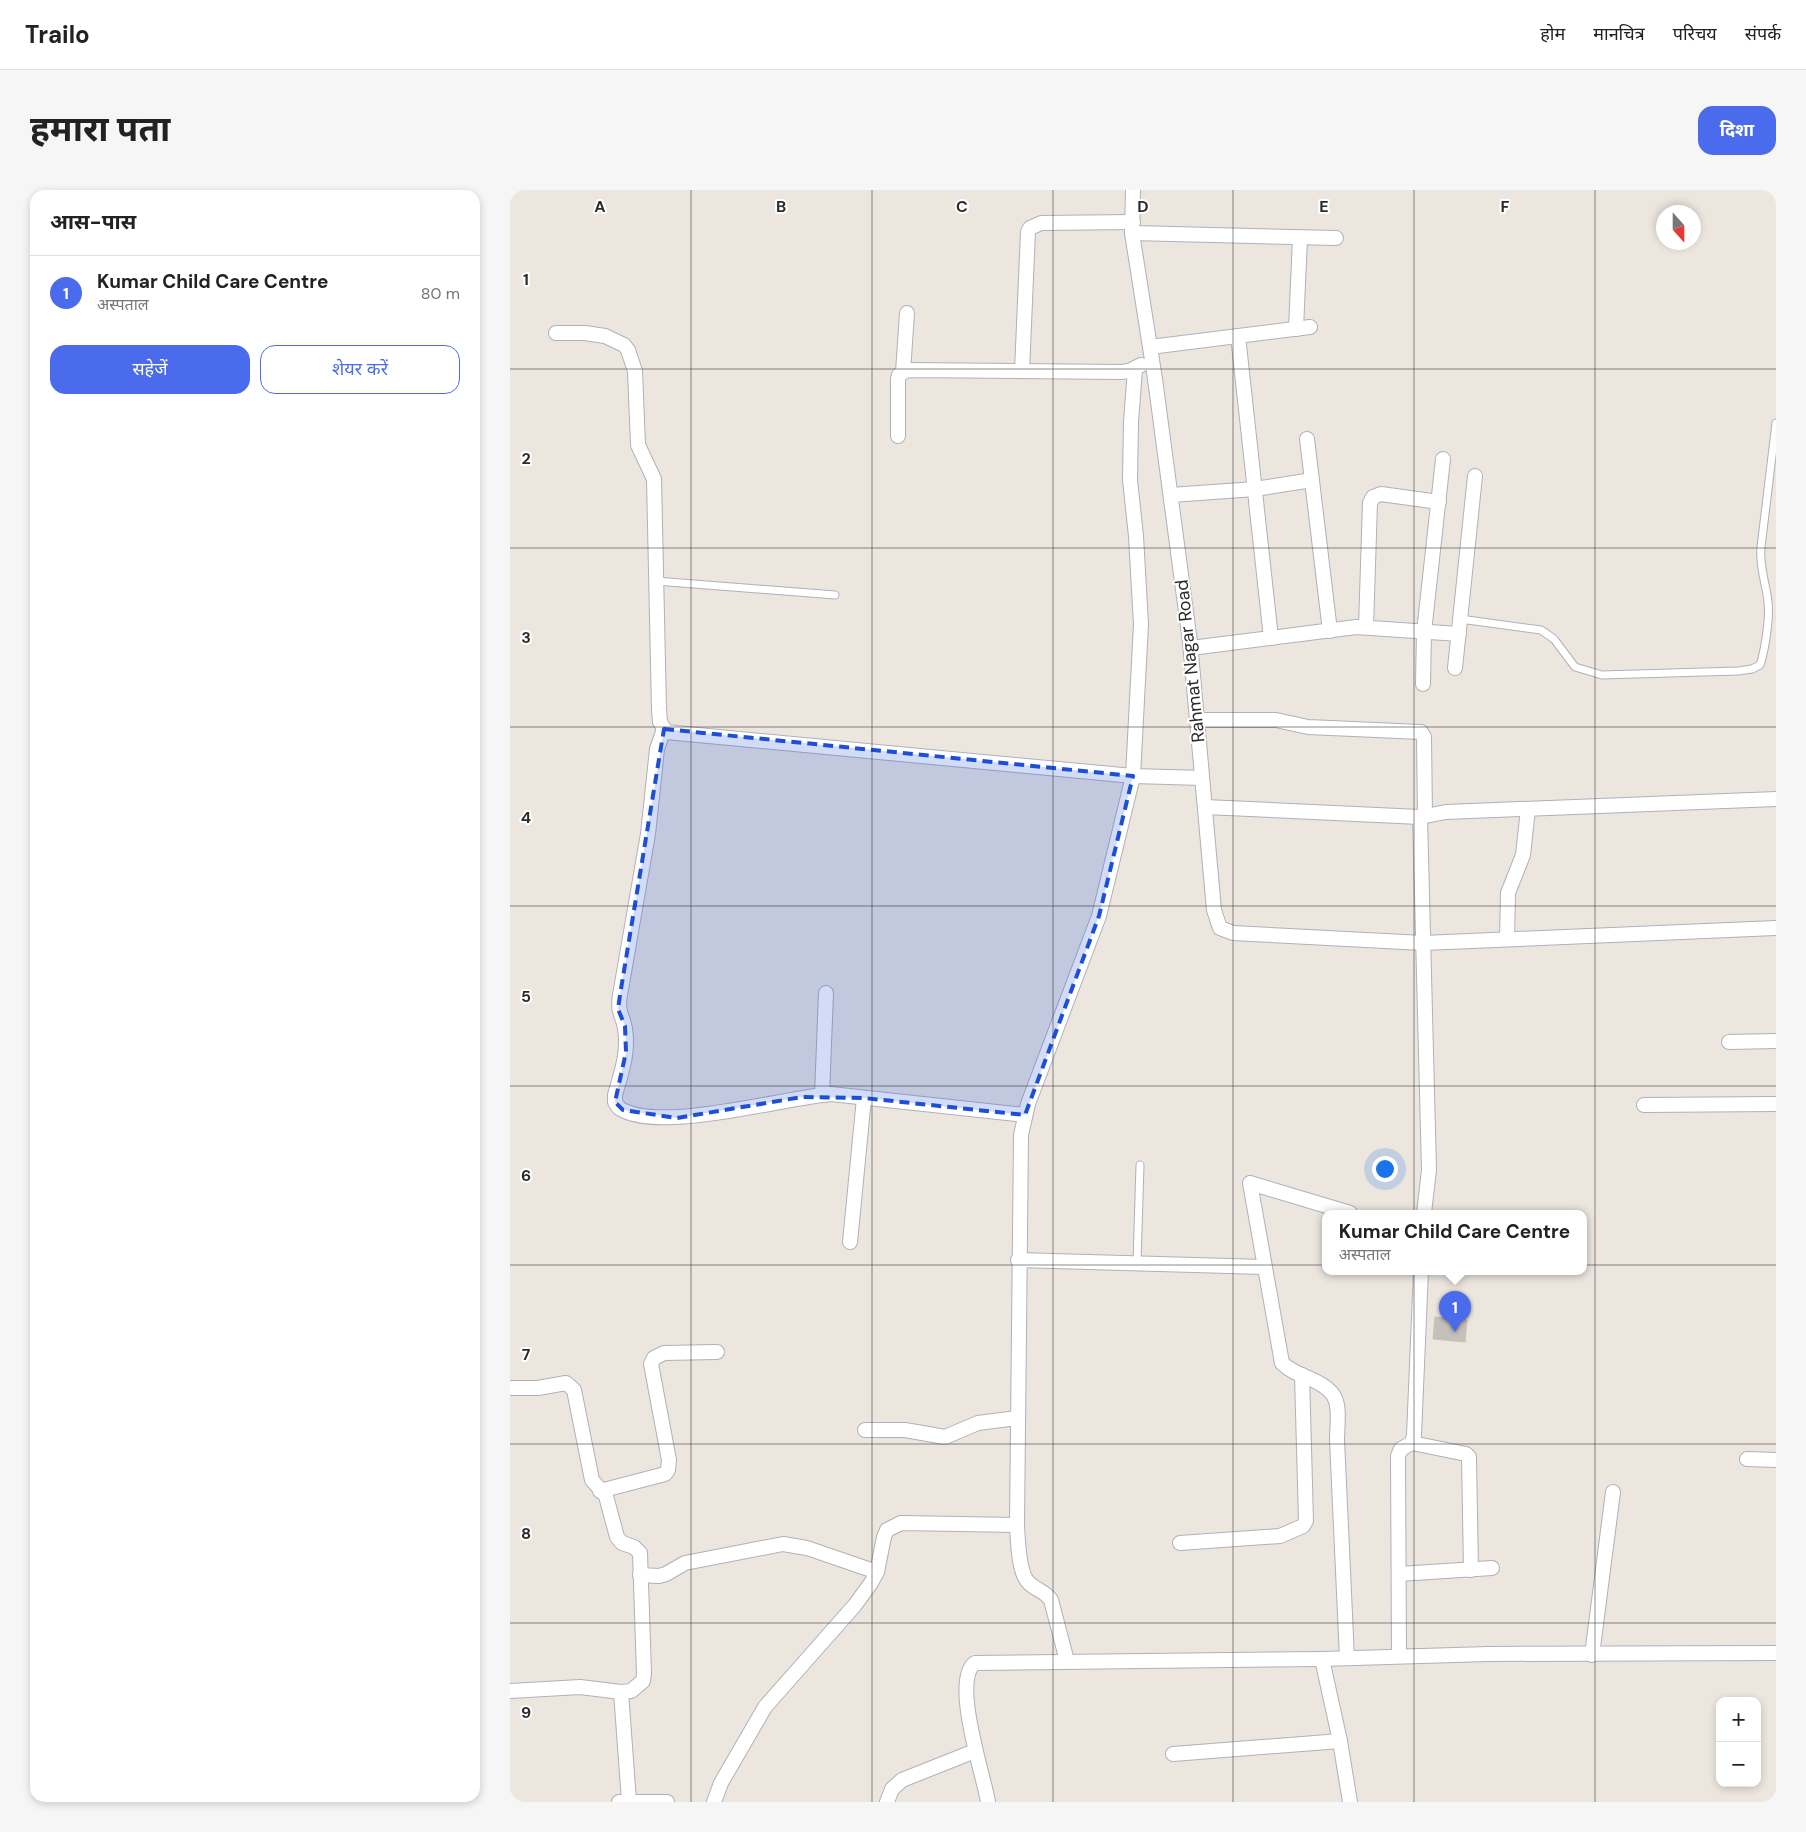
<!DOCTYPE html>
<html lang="hi">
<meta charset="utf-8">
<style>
body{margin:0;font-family:"DM Sans","Noto Sans Devanagari",sans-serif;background:#f6f6f6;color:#222}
.controls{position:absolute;right:15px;bottom:15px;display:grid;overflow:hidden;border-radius:10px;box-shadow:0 2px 8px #0003}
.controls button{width:45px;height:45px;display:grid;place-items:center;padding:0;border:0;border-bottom:1px solid #e0e0e0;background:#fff;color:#222;font:25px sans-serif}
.compass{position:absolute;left:1146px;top:15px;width:45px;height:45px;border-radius:50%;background:#fff;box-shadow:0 2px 8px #0003;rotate:159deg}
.you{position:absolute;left:874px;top:978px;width:18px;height:18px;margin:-12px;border:4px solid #fff;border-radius:50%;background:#1a73e8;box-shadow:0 0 0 8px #1a73e833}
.badge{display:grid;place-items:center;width:32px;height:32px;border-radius:50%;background:#4b6bed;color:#fff;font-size:16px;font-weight:700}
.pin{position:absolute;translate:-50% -41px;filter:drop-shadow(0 1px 2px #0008)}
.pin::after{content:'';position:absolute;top:26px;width:18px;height:15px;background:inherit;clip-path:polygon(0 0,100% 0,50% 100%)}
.popup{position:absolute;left:812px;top:1020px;width:265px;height:65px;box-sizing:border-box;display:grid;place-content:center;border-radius:10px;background:#fff;filter:drop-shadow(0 1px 4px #0005);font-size:16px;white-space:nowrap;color:#767676}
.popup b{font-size:19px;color:#222}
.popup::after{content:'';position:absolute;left:50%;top:100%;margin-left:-10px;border:10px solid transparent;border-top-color:#fff}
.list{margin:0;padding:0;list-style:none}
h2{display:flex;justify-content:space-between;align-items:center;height:65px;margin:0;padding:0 20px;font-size:21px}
h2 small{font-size:16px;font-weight:400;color:#767676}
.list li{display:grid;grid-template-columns:32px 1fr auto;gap:15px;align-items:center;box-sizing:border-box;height:75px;padding:0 20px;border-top:1px solid #e0e0e0}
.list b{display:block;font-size:19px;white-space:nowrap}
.list p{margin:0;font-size:16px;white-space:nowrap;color:#767676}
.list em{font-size:16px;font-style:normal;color:#767676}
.actions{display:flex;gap:10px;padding:15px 20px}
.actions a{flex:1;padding:11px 0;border:1px solid #4b6bed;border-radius:15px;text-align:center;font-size:18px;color:#4b6bed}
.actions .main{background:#4b6bed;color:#fff}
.map{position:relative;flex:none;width:1266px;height:1612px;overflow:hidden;border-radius:15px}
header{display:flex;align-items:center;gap:30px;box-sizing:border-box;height:70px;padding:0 25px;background:#fff;border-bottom:1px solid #e0e0e0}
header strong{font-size:24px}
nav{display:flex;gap:28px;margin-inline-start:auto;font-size:18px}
.intro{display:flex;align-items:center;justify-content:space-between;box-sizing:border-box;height:120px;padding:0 30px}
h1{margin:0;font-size:35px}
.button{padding:12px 22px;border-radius:15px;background:#4b6bed;color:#fff;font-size:18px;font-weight:700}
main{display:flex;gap:30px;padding:0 30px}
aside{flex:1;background:#fff;border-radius:15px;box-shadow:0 2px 8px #0003}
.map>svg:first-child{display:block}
</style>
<header>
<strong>Trailo</strong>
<nav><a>होम</a><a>मानचित्र</a><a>परिचय</a><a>संपर्क</a></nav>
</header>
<div class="intro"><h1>हमारा पता</h1><a class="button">दिशा</a></div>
<main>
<aside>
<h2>आस-पास<small></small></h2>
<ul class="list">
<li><span class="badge">1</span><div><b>Kumar Child Care Centre</b><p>अस्पताल</p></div><em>80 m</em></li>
</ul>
<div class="actions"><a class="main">सहेजें</a><a>शेयर करें</a></div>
</aside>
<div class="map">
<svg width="1266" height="1612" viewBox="0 0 1266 1612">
<rect width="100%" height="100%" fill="#ece6df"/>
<polygon fill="#c5c0ba" stroke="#c8c2b8" points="925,1127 957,1130 955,1152 923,1149"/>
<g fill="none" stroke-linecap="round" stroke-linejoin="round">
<defs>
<g id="lane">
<polyline points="146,391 325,405"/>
<path d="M 950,429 L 1031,440 L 1044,449 L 1065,477 L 1092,485 L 1228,481 L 1242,479 L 1250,475 C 1255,460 1260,428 1258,412 C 1256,393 1249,377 1251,357 L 1266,233"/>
<polyline points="627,1073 630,975"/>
</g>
<g id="street">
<polyline points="623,0 622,43 645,189 680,452 704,720 710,738 723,743 913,753 1266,738"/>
<polyline points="622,43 826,48"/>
<polyline points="786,139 790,48"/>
<polyline points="46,143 75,143 95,146 114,155 118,160 125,181 128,255 144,289 149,519 150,532 156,542 623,586 692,588"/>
<polyline points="728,146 761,448"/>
<polyline points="640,157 800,137"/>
<polyline points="512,181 518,42 520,38 531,33 623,32"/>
<polyline points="393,182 397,123"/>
<polyline points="388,246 388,189 389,185 397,180 611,182 619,181 631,175"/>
<polyline points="797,249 820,441"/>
<polyline points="661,305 745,299 802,290"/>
<polyline points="856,437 860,313 863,307 871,304 929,312"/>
<polyline points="681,458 846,437 949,444"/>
<polyline points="945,478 965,286"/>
<polyline points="913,494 914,442 933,269"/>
<polyline points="687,530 766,530 798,537 911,542 914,547 915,626"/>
<path d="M 154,539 L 147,559 L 138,644 L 110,805 C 107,825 113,824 115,839 C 119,862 111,884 105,905 L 105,912 L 109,918 C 148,944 272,908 321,904 L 515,925"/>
<polyline points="695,617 910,627"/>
<polyline points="997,749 998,703 1013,665 1018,619"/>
<polyline points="1219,852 1266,851"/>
<polyline points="312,905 316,803"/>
<polyline points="1134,915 1266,914"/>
<polyline points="914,1023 919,980 910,627 936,622 1266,609"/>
<polyline points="340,1052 354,908"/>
<polyline points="508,1070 754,1077"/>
<polyline points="0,1198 28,1198 56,1193 64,1200 82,1290 96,1306 107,1347 112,1353 124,1357 130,1363 134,1483 133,1491 121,1501 111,1502 70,1497 0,1501"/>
<polyline points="355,1240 395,1240 435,1247 468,1233 507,1228"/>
<polyline points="902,1253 956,1264 959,1267 961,1380"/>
<polyline points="1237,1269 1266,1270"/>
<polyline points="90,1301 155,1284 158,1280 159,1270 141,1174 144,1168 154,1163 207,1162"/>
<polyline points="507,1335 511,945 518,914 589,726 623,586 631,434 626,346 620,290 621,232 625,179"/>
<polyline points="670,1353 770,1346 793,1336 796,1331 792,1185"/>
<polyline points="889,1384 982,1378"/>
<polyline points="130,1385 149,1386 156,1384 175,1373 273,1354 297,1358 367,1382"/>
<polyline points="1082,1465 1103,1302"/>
<polyline points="889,1466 888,1266 891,1259 902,1253 904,1245 911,1081"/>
<path d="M 837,1468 L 827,1250 C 828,1213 833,1202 796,1187 C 786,1183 779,1180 772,1173 L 740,993 L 840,1023"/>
<polyline points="111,1502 119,1611"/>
<polyline points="830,1551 840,1612"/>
<polyline points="663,1564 830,1551 812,1469"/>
<polyline points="109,1612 157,1612"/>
<path d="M 204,1612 L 211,1593 L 255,1517 L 345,1415 L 361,1393 L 367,1382 L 374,1347 L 377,1340 L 391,1333 L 507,1335 C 508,1349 508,1383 519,1393 C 526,1400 535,1401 541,1410 L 557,1471"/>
<polyline points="377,1612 382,1599 392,1590 465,1561"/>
<path d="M 478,1612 C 474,1586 441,1490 465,1473 L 812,1469 L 978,1464 L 1266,1463"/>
</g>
</defs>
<use href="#lane" stroke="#afb1bb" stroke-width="9"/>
<use href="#street" stroke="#afb1bb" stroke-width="16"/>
<use href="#lane" stroke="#fff" stroke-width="7"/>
<use href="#street" stroke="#fff" stroke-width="14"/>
</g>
<path fill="#1d4ed8" fill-opacity="0.2" stroke="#1d4ed8" stroke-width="4" stroke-dasharray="10 6" stroke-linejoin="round" d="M 154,539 L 623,586 L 589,726 L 515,925 L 354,908 L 292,907 L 167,928 L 113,920 L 105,912 L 116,862 L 115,836 L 108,819 L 110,805 Z"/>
<path fill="none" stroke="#2b2b2b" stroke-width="1" stroke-opacity="0.55" d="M 181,0 L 181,1612M 362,0 L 362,1612M 543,0 L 543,1612M 723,0 L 723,1612M 904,0 L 904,1612M 1085,0 L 1085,1612M 0,179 L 1266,179M 0,358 L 1266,358M 0,537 L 1266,537M 0,716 L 1266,716M 0,896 L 1266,896M 0,1075 L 1266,1075M 0,1254 L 1266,1254M 0,1433 L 1266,1433"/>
<g text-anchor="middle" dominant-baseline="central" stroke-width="4" stroke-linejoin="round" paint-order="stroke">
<g font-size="18" fill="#2b2b2b" stroke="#fff">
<text transform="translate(680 471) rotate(-96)">Rahmat Nagar Road</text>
</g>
</g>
<g font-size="16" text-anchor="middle" font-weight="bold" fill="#2b2b2b" stroke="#fff" stroke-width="4" stroke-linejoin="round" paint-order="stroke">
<text x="90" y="22">A</text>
<text x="271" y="22">B</text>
<text x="452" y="22">C</text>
<text x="633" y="22">D</text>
<text x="814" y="22">E</text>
<text x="995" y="22">F</text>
<text x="16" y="95">1</text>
<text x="16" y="274">2</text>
<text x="16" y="453">3</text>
<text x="16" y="633">4</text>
<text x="16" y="812">5</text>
<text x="16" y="991">6</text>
<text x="16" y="1170">7</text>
<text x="16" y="1349">8</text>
<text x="16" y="1528">9</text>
</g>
</svg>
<div class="controls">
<button>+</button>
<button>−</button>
</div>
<svg class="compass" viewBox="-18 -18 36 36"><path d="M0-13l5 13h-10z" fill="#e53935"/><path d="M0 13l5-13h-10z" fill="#767676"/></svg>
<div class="you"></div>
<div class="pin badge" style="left:945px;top:1142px">1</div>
<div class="popup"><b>Kumar Child Care Centre</b>अस्पताल</div>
</div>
</main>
